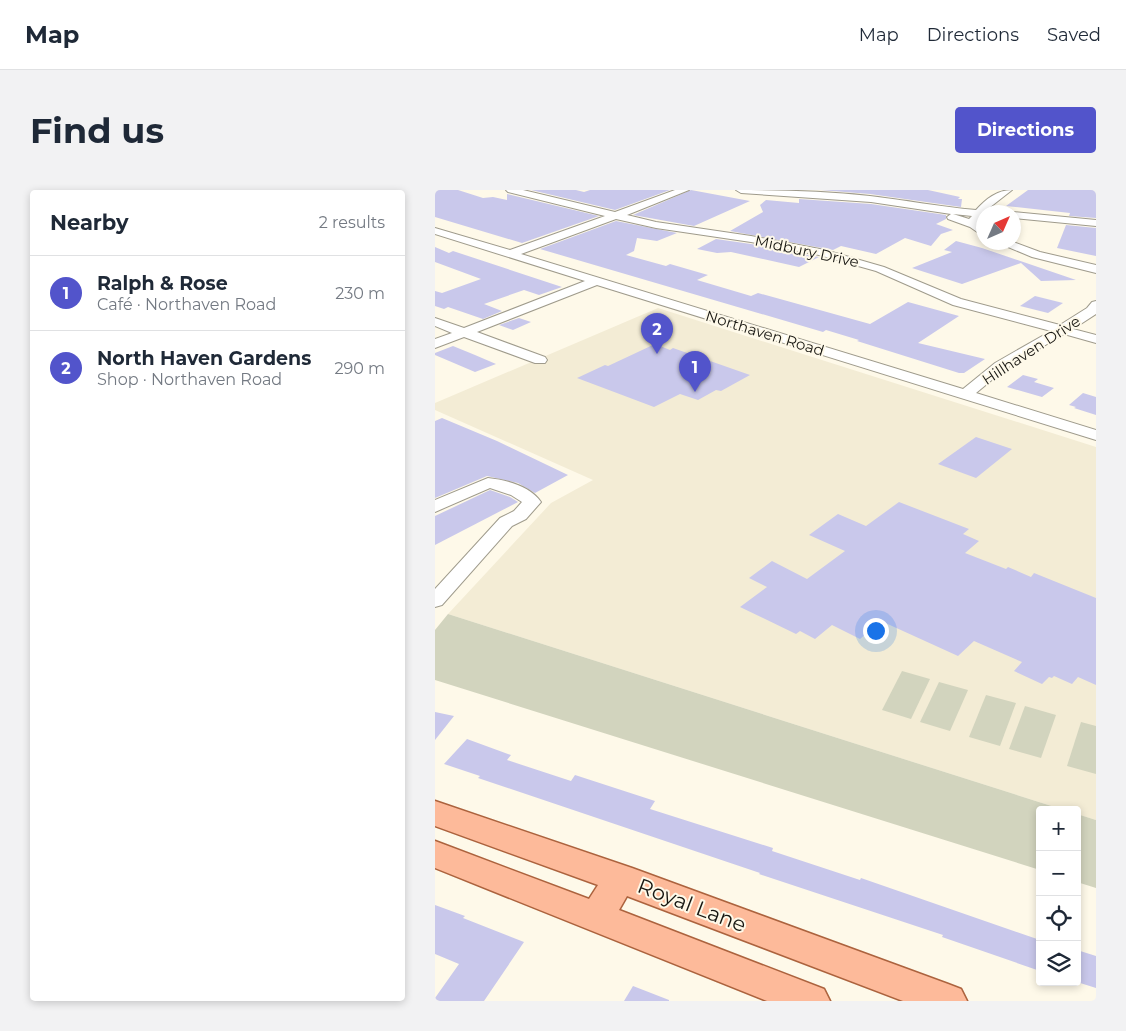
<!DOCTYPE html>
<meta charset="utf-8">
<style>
body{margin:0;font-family:Montserrat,sans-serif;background:#f2f2f3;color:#1f2937}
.controls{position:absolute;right:15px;bottom:15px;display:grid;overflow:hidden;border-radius:5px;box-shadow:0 2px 8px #0003}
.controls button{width:45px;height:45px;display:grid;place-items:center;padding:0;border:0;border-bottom:1px solid #e0e1e3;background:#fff;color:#1f2937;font:25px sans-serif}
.compass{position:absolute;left:541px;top:15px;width:45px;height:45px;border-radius:50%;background:#fff;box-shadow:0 2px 8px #0003;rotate:45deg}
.you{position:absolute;left:440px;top:440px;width:18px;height:18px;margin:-12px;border:4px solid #fff;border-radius:50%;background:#1a73e8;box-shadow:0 0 0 8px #1a73e833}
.badge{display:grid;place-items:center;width:32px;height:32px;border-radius:50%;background:#5254cb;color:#fff;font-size:16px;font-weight:700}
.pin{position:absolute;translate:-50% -41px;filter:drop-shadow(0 1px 2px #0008)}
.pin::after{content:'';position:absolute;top:26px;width:18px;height:15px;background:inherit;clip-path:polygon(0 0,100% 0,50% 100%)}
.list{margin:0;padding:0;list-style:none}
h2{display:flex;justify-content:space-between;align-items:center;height:65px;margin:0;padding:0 20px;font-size:21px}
h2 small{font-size:16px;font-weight:400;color:#747a83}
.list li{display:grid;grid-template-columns:32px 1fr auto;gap:15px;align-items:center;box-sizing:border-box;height:75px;padding:0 20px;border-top:1px solid #e0e1e3}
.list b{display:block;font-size:19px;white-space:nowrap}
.list p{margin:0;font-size:16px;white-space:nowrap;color:#747a83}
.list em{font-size:16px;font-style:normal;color:#747a83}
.icon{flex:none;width:28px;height:28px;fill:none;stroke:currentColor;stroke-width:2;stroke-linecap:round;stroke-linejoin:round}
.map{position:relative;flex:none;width:661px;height:811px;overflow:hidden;border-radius:5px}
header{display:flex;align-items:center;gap:30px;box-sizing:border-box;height:70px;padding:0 25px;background:#fff;border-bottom:1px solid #e0e1e3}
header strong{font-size:24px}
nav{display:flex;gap:28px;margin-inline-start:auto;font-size:18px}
.intro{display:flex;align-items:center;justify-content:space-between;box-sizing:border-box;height:120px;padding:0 30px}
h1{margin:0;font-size:35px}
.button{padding:12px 22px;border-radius:5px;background:#5254cb;color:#fff;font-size:18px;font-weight:700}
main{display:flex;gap:30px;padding:0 30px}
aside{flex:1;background:#fff;border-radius:5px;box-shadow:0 2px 8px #0003}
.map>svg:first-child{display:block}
</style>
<header>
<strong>Map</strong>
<nav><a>Map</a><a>Directions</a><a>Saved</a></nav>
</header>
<div class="intro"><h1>Find us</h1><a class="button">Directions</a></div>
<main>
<aside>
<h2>Nearby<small>2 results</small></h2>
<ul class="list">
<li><span class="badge">1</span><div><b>Ralph &amp; Rose</b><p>Café · Northaven Road</p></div><em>230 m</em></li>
<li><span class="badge">2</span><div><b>North Haven Gardens</b><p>Shop · Northaven Road</p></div><em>290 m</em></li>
</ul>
</aside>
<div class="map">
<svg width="661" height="811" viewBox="0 0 661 811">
<rect width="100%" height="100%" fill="#fef9e9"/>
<polygon fill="#f3ecd5" points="223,118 661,257 661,630 642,624 642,620 629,620 13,424 116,313 158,290 0,220 0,213"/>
<g fill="#d2d4be">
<polygon points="13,424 629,620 605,620 605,680 0,490 0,440"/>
<polygon points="467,481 495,489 476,529 447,520"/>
<polygon points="504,492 533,500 515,541 485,532"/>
<polygon points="551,505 581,513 565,556 534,547"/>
<polygon points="590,516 621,525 606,568 574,559"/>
<polygon points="646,532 661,536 661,584 632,576"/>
<polygon points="642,624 661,630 661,698 642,692"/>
</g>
<g fill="#c9c8eb">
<polygon points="0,0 23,0 48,8 58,7 72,10 72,4 164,26 87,53 0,27"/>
<polygon points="96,0 141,0 149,2 155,0 235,0 180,20"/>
<polygon points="256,0 315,11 259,36 198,25"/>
<polygon points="385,0 493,0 525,7 523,9 527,9 526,17 435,4"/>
<polygon points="593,0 661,0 661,28 634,26 635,23 571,16"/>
<polygon points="364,9 436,14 511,25 511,29 501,34 518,40 506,44 496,56 470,48 441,64 406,56 398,60 295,41 328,22 325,15 331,10 364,13"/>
<polygon points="181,31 242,43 222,51 202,48 199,61 191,65 231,76 235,74 273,85 262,90 316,106 323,103 435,134 473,112 524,126 483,153 550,169 529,183 524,183 422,151 424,150 391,140 388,142 105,59"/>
<polygon points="631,35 661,38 661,66 622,58"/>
<polygon points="281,49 316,54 384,67 364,77 296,62 282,63 262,59"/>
<polygon points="521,51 547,58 641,90 606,91 586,73 527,94 477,78 517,62 509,60"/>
<polygon points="0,57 14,63 18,61 127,97 104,105 89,100 49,114 67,121 48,129 13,117 9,119 0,116 0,101 7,103 46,89 0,72"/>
<polygon points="600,106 628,113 613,123 585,116"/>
<polygon points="84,128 96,132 78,140 64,135"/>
<polygon points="220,154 235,160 238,158 315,185 286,201 281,200 263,210 245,204 219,217 142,188 170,175 173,176"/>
<polygon points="18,156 40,165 61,174 40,182 0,165 0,163"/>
<polygon points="588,185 603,189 599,192 619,198 607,207 572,197"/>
<polygon points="648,203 661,207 661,225 639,218 641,217 634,215"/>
<polygon points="7,228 62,251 133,285 100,303 83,293 52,286 0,308 0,231"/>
<polygon points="541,247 577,259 541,288 503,274"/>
<polygon points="55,300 75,307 83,312 0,355 0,326"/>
<polygon points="464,312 534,339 528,344 544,351 530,363 571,379 573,377 596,387 599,383 661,408 661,495 643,487 637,494 619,486 617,488 614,487 607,494 579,481 587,472 539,451 523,466 446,431 425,449 397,435 380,449 365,441 361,444 305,417 332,397 314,388 337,371 372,389 410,361 374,345 403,324 431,336"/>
<polygon points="0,522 19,526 0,550"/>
<polygon points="32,549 76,565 72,570 136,591 140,585 220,611 215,619 338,658 337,661 425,690 426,688 605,750 605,781 507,747 508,745 324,684 325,683 43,588 45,586 9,574"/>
<polygon points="0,715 30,726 28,728 89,752 49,811 0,811 0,808 24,774 0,764"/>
<polygon points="642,760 661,766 661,798 642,792"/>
<polygon points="198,796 234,810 234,811 189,811"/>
</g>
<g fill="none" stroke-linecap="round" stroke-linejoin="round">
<defs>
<g id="minor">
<path d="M 71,0 L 88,0 L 180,22 L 240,0 L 254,0 L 192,25 L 221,32 L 316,46 L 390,60 L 449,77 L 526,109 L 625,135 L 652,118 L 657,112 L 661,111 L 661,124 L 638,139 L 661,145 L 661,153 L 629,144 L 570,179 L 541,203 L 661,240 L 661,250 L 162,95 L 42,142 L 110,167 L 112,170 L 110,173 L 100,173 L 29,147 L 0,158 L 0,149 L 17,143 L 0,136 L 0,128 L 29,138 L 150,91 L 0,44 L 0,38 L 75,60 L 170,26 L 73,2 ZM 181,29 L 221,38 L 316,52 L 384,65 L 441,81 L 518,115 L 616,141 L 560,173 L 528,199 L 86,64 Z"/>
<path d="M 301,0 C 346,0 391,1 435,6 C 470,10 506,17 541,20 C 551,9 562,0 577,0 L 554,18 L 552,22 L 548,22 L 548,27 L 542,33 L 548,38 L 548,46 L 535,37 L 513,29 L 512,27 L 516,24 L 436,12 L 306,3 ZM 518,24 L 537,26 L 534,29 Z"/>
<polygon points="575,22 578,22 661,30 661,36 578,28 578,22"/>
<polygon points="561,52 578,52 605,62 661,75 661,83 597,67"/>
<path d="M 53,288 C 72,290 95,296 106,312 L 91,329 L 77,336 L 7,415 L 0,417 L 0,399 L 65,328 L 79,321 L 87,312 L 76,305 L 55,298 L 0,322 L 0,310 Z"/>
</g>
<polygon id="major" points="0,611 197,678 513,794 526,799 532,811 468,811 192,706 184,720 389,799 395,811 332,811 0,678 0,651 154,709 163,695 0,636"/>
</defs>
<use href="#minor" stroke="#9f9b8c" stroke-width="2"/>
<use href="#major" stroke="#ac633e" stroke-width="3"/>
<use href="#minor" fill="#fff" fill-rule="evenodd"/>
<use href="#major" fill="#fdba9a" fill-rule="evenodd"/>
</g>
<g text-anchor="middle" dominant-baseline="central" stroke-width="4" stroke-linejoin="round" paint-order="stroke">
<g font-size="15" fill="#181712" stroke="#fef9e9">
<text transform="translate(372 61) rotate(12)">Midbury Drive</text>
<text transform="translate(330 143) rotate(17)">Northaven Road</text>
<text transform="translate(596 160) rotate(-33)">Hillhaven Drive</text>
</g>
<g font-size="21" fill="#181712" stroke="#fef9e9">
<text transform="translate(257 715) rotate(21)">Royal Lane</text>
</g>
</g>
</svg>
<div class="controls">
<button>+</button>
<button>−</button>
<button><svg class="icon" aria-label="locate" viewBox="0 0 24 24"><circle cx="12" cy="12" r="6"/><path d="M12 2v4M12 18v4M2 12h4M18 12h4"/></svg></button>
<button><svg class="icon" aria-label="layers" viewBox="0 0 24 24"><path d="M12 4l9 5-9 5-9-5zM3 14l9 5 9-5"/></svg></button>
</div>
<svg class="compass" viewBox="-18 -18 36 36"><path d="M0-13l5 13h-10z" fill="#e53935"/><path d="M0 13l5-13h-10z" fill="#747a83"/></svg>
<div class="you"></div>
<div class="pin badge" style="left:260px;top:202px">1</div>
<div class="pin badge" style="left:222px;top:164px">2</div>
</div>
</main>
